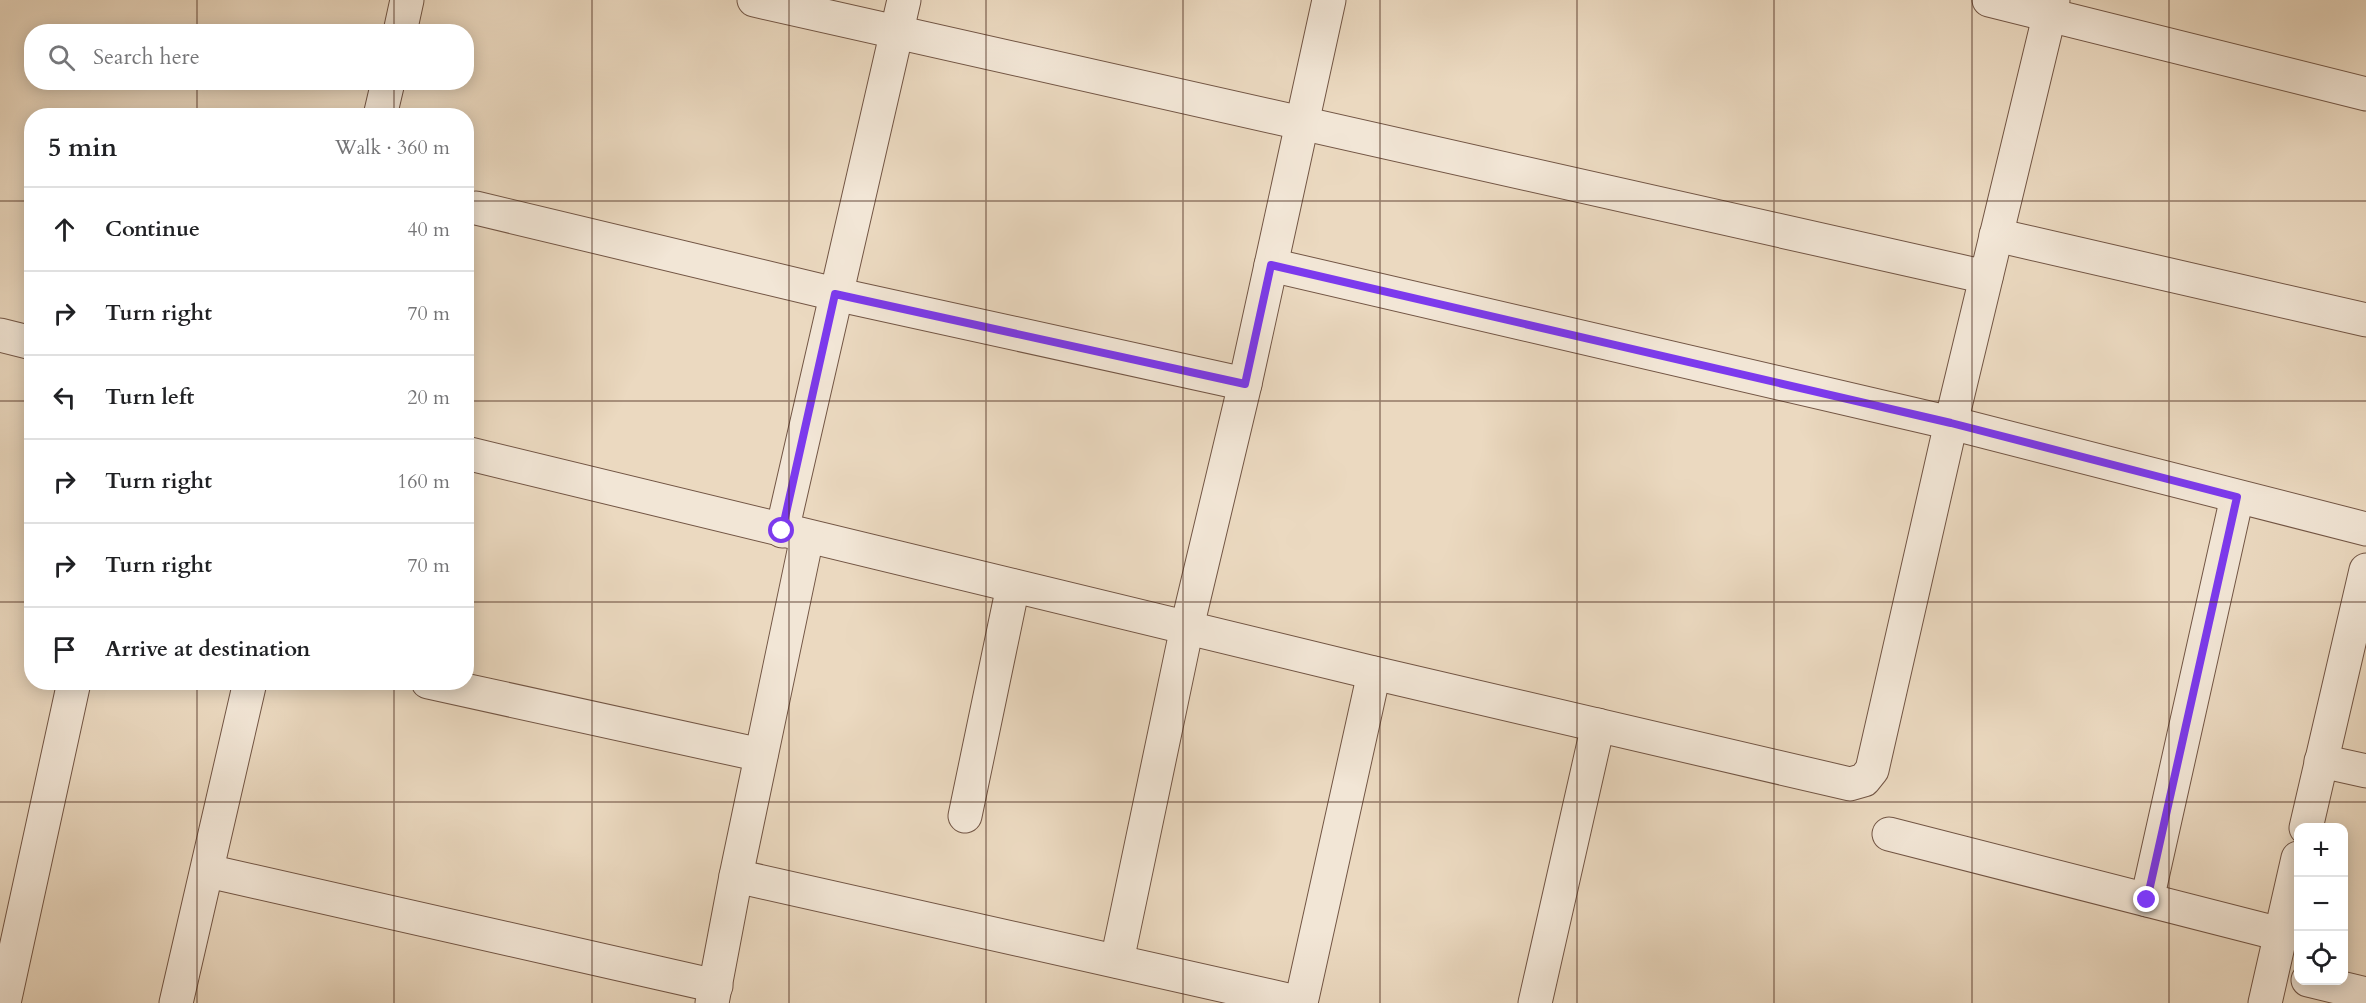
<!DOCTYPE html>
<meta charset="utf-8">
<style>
body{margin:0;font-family:Cardo,serif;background:#f2f2f2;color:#202124}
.controls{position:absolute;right:18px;bottom:18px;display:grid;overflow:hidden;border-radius:12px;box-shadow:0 3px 15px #0003}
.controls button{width:54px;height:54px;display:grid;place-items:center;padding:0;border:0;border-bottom:2px solid #e0e0e0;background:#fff;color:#202124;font:30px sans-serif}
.stop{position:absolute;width:18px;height:18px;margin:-14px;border:4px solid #7c3aed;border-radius:50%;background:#fff}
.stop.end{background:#7c3aed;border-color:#fff;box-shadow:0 2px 6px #0008}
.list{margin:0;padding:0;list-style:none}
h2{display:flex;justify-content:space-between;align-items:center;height:78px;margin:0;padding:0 24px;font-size:26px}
h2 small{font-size:20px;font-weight:400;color:#757577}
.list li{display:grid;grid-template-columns:39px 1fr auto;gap:18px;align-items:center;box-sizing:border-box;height:84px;padding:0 24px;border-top:2px solid #e0e0e0}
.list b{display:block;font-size:22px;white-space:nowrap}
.list em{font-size:20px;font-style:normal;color:#757577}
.icon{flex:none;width:33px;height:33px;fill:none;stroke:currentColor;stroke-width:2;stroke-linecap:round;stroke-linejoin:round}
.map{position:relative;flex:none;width:2366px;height:1003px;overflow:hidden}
.search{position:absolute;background:#fff;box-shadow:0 3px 15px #0003;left:24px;top:24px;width:450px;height:66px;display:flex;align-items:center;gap:15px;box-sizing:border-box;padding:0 21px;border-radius:24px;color:#757577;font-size:22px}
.panel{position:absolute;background:#fff;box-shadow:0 3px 15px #0003;left:24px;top:108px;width:450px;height:582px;border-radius:24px}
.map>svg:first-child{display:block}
</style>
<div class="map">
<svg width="2366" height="1003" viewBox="0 0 2366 1003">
<rect width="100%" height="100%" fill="#ebd9c0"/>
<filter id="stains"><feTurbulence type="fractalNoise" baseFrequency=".00333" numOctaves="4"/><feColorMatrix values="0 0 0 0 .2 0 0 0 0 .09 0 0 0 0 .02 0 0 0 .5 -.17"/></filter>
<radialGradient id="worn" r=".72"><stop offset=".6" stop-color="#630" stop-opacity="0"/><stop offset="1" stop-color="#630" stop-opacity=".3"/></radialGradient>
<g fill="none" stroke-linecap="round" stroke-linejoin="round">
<defs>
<g id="minor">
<polyline points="754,0 1986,277"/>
<polyline points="1989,0 2366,94"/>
<polyline points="400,32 407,0"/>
<polyline points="380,116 388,82"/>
<polyline points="476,208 835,294 1245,384"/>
<polyline points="1996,235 2366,320"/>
<polyline points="1271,265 1951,423 2366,529"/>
<polyline points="0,335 32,343"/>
<polyline points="466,453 1374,673 1850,784 1864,780 1872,770 1951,423 2053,0"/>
<polyline points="782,531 904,0"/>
<polyline points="428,682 761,755"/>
<polyline points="2321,761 2366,771"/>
<polyline points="965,816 1013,586"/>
<polyline points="2306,828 2366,570"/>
<polyline points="1889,834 2280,934"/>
<polyline points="208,871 716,986"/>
<polyline points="736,876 1301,1003"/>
<polyline points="2147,900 2237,497"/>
<polyline points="1117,961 1187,627 1245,384 1329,0"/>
<polyline points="2308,980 2366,994"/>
<polyline points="4,1003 74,682"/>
<polyline points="176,1003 250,682"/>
<polyline points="712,1003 736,876 807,537"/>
<polyline points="1301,1003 1374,673"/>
<polyline points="1535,1003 1598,725"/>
<polyline points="2265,1003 2298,858"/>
</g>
</defs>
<use href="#minor" stroke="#725544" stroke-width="35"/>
<use href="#minor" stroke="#f2e6d6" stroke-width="33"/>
</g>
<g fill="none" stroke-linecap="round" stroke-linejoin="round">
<polyline stroke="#7c3aed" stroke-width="8" points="782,531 835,294 1245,384 1271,265 1951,423 2237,497 2147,900"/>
</g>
<path fill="none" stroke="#49291b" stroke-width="1.5" stroke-opacity="0.55" d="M 197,0 L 197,32M 394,0 L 394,32M 592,0 L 592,1003M 789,0 L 789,1003M 986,0 L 986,1003M 1183,0 L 1183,1003M 1380,0 L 1380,1003M 1577,0 L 1577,1003M 1774,0 L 1774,1003M 1972,0 L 1972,1003M 2169,0 L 2169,1003M 197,82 L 197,116M 394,82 L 394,116M 0,201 L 32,201M 466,201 L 2366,201M 0,401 L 32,401M 466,401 L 2366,401M 0,602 L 32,602M 466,602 L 2366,602M 197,682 L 197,1003M 394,682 L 394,1003M 0,802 L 2366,802"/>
<rect width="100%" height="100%" filter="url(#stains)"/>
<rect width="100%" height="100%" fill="url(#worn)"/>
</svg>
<div class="controls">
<button>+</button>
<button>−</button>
<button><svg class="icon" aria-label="locate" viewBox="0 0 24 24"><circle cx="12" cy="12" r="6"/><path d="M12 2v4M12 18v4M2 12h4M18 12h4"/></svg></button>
</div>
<div class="stop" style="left:782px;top:531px"></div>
<div class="stop end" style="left:2147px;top:900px"></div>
<div class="search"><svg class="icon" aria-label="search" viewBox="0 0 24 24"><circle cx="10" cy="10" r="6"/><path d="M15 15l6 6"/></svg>Search here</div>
<section class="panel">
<h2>5 min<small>Walk · 360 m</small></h2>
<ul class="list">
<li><svg class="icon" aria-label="ahead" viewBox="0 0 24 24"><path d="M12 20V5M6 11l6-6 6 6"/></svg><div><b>Continue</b></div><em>40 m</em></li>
<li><svg class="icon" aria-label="right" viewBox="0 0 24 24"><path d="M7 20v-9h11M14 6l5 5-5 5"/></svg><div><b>Turn right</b></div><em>70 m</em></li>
<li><svg class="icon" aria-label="left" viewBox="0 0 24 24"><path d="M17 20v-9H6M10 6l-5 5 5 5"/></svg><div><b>Turn left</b></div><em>20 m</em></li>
<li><svg class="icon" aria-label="right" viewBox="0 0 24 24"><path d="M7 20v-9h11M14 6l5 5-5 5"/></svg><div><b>Turn right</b></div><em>160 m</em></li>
<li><svg class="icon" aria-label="right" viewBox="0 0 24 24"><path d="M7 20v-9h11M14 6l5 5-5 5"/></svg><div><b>Turn right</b></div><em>70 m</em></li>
<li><svg class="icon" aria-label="arrive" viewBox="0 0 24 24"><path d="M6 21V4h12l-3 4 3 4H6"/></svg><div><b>Arrive at destination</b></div></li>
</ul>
</section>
</div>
